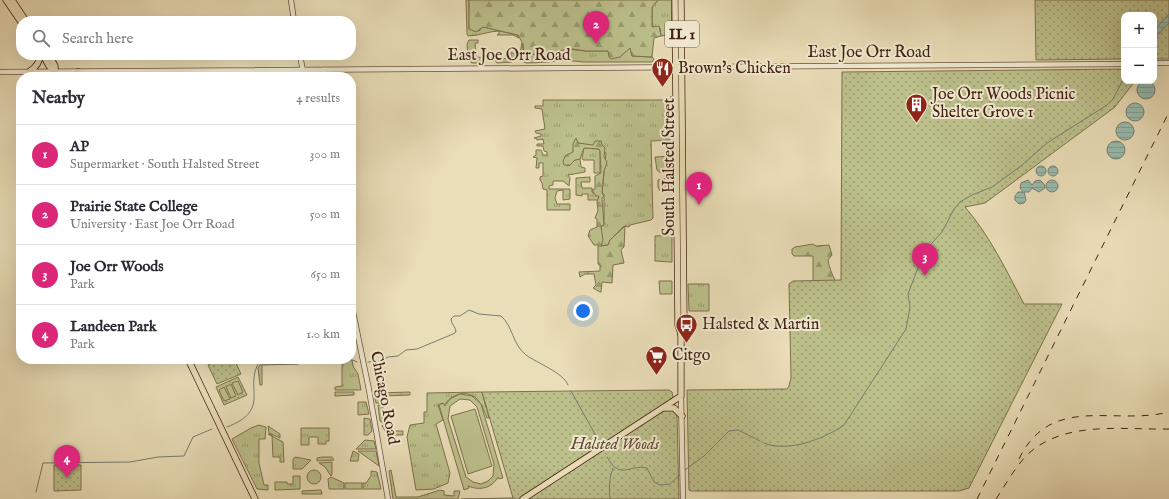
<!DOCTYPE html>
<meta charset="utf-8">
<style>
body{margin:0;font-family:"IM FELL English",serif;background:#f7f7f7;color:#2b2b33}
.controls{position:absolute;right:12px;top:12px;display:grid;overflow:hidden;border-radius:8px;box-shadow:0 4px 16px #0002}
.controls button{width:36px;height:36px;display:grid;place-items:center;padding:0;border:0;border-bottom:1px solid #e1e1e2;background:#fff;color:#2b2b33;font:20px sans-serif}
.you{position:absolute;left:583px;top:311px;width:14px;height:14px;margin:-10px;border:3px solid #fff;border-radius:50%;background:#1a73e8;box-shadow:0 0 0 6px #1a73e833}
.badge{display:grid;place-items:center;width:26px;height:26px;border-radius:50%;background:#db2777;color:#fff;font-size:13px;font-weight:700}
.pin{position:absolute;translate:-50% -33px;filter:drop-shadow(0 1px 2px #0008)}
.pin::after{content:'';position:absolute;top:21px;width:14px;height:12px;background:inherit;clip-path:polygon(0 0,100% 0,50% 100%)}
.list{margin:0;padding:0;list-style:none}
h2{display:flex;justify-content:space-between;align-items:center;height:52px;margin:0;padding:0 16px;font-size:17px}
h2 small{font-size:13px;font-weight:400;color:#7c7c81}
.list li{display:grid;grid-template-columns:26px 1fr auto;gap:12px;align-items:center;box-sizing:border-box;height:60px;padding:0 16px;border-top:1px solid #e1e1e2}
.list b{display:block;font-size:15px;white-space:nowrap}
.list p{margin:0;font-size:13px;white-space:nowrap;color:#7c7c81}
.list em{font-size:13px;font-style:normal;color:#7c7c81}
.icon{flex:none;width:22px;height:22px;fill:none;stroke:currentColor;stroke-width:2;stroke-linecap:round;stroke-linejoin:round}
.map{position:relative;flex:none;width:1169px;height:499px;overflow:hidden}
.search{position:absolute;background:#fff;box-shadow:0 4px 16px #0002;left:16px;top:16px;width:340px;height:44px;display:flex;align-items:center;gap:10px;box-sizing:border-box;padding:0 14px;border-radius:16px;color:#7c7c81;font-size:15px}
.panel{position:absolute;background:#fff;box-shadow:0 4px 16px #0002;left:16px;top:72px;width:340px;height:292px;border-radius:16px}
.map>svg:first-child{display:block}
</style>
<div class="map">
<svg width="1169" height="499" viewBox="0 0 1169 499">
<defs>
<pattern id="grass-tufts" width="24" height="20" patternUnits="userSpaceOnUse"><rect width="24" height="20" fill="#bcc08b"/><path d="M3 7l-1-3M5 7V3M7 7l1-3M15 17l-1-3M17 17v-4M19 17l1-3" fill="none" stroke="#9a9c70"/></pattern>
<pattern id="forest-firs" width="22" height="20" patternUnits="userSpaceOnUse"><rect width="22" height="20" fill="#bcc08b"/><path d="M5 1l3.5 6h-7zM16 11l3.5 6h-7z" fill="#9a9c70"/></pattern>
<pattern id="park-dots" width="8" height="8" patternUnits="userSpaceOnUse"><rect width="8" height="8" fill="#bcc08b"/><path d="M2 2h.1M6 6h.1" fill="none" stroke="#9a9c70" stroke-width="1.8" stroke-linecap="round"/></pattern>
<pattern id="water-rules" width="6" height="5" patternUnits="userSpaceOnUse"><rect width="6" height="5" fill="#98bcb0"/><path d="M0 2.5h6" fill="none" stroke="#84a196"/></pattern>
</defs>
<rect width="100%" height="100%" fill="#eadeb8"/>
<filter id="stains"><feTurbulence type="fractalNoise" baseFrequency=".005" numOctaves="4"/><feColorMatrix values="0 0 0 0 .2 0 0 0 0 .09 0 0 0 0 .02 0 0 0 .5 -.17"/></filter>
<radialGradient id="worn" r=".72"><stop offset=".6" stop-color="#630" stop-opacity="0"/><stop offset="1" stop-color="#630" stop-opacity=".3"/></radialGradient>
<g fill="url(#grass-tufts)" stroke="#7f704f">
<path d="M 466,0 L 469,0 L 469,29 L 479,31 L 483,27 L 517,35 L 519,38 L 513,35 L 497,35 L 499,34 L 499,31 C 489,31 479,36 468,36 L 467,34 Z"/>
<polygon points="658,0 672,0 671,37 671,35 661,36 660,28 652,27 652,7"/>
<polygon points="469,40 478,40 478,43 475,43 476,57 485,58 483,63 472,63 468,60 467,44"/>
<path d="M 522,43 L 524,54 L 554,55 L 557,51 L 567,49 L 585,51 L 609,51 L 620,57 L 630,47 L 632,56 L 652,57 L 654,59 L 652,62 L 583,62 C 565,59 545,63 526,63 L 522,61 L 520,53 Z"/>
<polygon points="511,52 515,54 512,62 497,63 495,60 495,58 511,59"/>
<path d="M 671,96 L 673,98 L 673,113 L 671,114 L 674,135 L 671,134 L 670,140 L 651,141 L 653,218 L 651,220 L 630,225 L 629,227 L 624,226 L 610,240 L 608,245 L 601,246 L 601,226 L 604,224 L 604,194 L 602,193 L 606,153 C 591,143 589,146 574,142 L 573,153 L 567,166 L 570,165 L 575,160 L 580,159 L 581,167 L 585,168 L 585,172 L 568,175 L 570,178 L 569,186 L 563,181 L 553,181 L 553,185 L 549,186 L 549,189 L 570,189 L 570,199 L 563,200 L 563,190 L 557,191 L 555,198 L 557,204 L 570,204 L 570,210 L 547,210 L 547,190 L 543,189 L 542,183 L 540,180 L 540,177 L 543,176 L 543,163 L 539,163 L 539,168 L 536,168 L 537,158 L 533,157 L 536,155 L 536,150 L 541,150 L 543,155 L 547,155 L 547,152 L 544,151 L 543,146 L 537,146 L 537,144 L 544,144 L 543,139 L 537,140 L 536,138 L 534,138 L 541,136 L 541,134 L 536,133 L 535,131 L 545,129 L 542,109 L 535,108 L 535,106 L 543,106 L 543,100 L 670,100 Z"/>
<polygon points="584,148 599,149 600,151 600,173 594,173 594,160 583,160 582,158"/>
<polygon points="671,156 671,172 661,173 657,170 655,157"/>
<polygon points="590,177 590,182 581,182 582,188 592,188 592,192 599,196 598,200 588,200 588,194 582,194 582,196 576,195 576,178"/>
<polygon points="671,177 672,192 660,191 658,187 658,180"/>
<polygon points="672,235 672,262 655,261 655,236"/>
<polygon points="659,281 672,281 672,294 660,294"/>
<polygon points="688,284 709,284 709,311 689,311"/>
<polygon points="264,359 299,359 299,364 262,365 262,385 260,385 258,368"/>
<polygon points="315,359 352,360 353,366 358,374 361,390 335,390 335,387 342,386 342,363 315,363"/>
<polygon points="335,392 354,392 354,395 335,396"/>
<polygon points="410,392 410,395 380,396 380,403 376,403 374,395 377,393"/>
<path d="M 482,392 L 489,418 L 487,418 C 485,413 482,404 477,399 C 467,389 450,394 444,406 L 443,403 L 438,405 L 443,420 L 436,424 L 450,473 L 448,483 L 434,489 L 416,490 L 407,437 L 410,425 L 424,423 L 424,412 L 427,412 L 427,393 Z"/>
<polygon points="358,402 366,402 369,414 358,415"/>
<polygon points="378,405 383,405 383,423 380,421"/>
<polygon points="364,418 370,419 372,431 368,435 364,435"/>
<polygon points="259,425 266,427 265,439 259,439 259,463 264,485 268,485 268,490 257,489 232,439 251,428"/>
<polygon points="383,425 385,426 385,431 403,431 403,435 388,435 382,426"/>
<polygon points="268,426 280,434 280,438 269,433"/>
<polygon points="301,428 329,428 329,441 326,441 326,444 318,444 318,437 309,437 309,445 301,445"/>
<polygon points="268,434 283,442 284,462 280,462 280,457 273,457 272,435"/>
<polygon points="365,440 374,441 376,449 356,449"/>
<polygon points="353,451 359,454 358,461 350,461"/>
<polygon points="358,451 376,451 379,466"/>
<polygon points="295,457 311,460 302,469 293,469 293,459"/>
<polygon points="322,457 332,457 334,460 317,461 317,458"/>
<polygon points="332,462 332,474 331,476 325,467 319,463"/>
<circle cx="314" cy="477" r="7"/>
<polygon points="391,470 396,497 418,497 440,490 444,491 444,495 454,496 454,491 460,491 458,499 393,499 389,471"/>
<polygon points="371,471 377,472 381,489 363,489 363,483 366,483 371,476"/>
<polygon points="293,476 300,476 300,489 275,490 275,482 287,482 287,484 293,484"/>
<polygon points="331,477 344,483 344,489 329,489 328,479"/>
<rect x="345" y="483" width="17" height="6"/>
<polygon points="321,490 322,494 302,494 302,491"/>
</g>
<g fill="url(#forest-firs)" stroke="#7f704f">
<polygon points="469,0 658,0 652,7 652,27 659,26 661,36 654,38 652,57 632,56 630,48 620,57 611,59 609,57 608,51 585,51 573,49 557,51 555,55 524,54 523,44 518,35 483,27 476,32 469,29"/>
<polygon points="576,138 578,143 593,145 595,141 601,141 602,145 605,148 604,157 607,162 604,171 602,193 604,196 602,198 604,225 601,226 603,240 601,246 608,245 610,240 625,226 624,247 621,250 624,263 613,265 612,283 602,282 601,292 600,292 593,288 596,285 594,274 585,274 580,277 579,272 600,271 600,265 598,264 598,245 594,245 588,236 590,230 597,227 597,219 595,218 598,211 597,202 599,196 596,196 592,190 595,189 595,176 601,173 600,151 599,149 584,148 580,159 575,160 570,165 564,165 563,162 565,156 573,152 573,144"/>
<path d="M 813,244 L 816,246 L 829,245 L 832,255 L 828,260 C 829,267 832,274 835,280 L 833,283 L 813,281 L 813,256 L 794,256 L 792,254 L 792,249 L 795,247 Z"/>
</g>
<g fill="url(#park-dots)" stroke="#7f704f">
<polygon points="1035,0 1169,0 1169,59 1154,59 1154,15 1124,15 1124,59 1036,60"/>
<path d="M 1124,69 L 1124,81 L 1135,81 L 1115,107 L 985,203 L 965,207 C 990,236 1006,270 1024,304 L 1062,304 L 969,488 L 959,491 L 691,491 L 689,490 L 687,390 L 787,389 L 789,386 L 791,378 L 789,284 L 793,281 L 841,280 L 842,72 Z"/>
<polygon points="220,359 234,359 241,374 217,384 208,365"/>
<polygon points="238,377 247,395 224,405 216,387"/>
<polygon points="669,390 672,392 677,417 679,499 461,499 513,498 482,392"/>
<polygon points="54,465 81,465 81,490 54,491"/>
</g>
<g fill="#bcc08b" stroke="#7f704f" fill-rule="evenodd">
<polygon points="238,381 243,392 238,395 232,383"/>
<polygon points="231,384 236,396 231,398 226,387"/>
<polygon points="224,387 230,399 224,401 219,390"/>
<path d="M 460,394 L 472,396 L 481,404 L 503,478 L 499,479 L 498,477 C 492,488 480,491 468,486 L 469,488 L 464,490 L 439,405 L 443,403 L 445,406 L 450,399 ZM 460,399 L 470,400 L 477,407 L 494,464 L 493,476 L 488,481 L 481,484 L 473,482 L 466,477 L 448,419 L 450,406 Z"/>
<polygon points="475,409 492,466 468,474 451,416"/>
</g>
<g fill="url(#water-rules)" stroke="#767e71">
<polygon points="1169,14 1169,23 1154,39 1154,30"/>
<circle cx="1146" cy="90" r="9"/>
<circle cx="1135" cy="112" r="9"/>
<circle cx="1125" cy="131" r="9"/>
<circle cx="1116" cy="150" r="9"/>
<circle cx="1053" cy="171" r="5"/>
<circle cx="1041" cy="171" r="5"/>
<circle cx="1052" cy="186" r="6"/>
<polygon points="1028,180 1032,185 1035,181 1040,180 1044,184 1045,188 1039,192 1032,188 1029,192 1024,192 1026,200 1024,203 1019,204 1015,200 1015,196 1018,192 1023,192 1020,188 1021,183"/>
</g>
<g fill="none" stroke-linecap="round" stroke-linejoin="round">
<g stroke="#767e71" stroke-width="1">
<polyline points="350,359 357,362"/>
<path d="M 368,362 L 381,361 L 388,357 L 398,356 L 406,350 L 417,349 L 453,334 L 456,332 C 456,327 451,324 451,319 L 454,316 L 460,316 L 469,310 L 479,314 L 501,316 C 513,326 512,344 526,355 C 537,363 564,373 568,385"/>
<polyline points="571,391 601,445"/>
<path d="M 227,427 C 274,409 241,387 261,359"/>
<path d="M 764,443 C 787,453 824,439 844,425 L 906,329 L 910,307 L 908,294 L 924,252 L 942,232 L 954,209 L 960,202 L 972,195 L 992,187 L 1021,166 L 1047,143 L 1107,105 L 1113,99 L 1124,78"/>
<path d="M 607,457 C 620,481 629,464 647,468 L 654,482 L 660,485 L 670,484 L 681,474"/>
<polyline points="685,470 704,456 729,431 738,430 760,441"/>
<polyline points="36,492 43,463 130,462 158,457 184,456 193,437 212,429"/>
<path d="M 610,499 C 609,488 609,478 613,468"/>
</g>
<defs>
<g id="minor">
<polyline points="291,0 294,21"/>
<polyline points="300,55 304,77"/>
<polyline points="1154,63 1169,63"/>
<polyline points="0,72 1124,64"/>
<polyline points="320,77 325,70"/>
<polyline points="351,302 369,390 388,499"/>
<polyline points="681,396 683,499"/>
</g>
<g id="major">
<polyline points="6,0 21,22"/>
<polyline points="12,0 26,21"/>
<polyline points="43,55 49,66 60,77"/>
<polyline points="49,55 55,66 55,77"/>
<path d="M 29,72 C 35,68 40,63 40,55"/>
<polyline points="70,77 78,72"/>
<polyline points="681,334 684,325 681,0"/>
<polyline points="188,359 255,499"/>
<polyline points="665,408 674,408 682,416"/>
<polyline points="523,499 681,396 681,334 678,325 675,0"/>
</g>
</defs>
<use href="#minor" stroke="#6c503c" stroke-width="6"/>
<use href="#major" stroke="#422113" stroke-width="7"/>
<use href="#minor" stroke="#f1ead1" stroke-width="4.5"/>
<use href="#major" stroke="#eadeb8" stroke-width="5.5"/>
<g stroke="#422113" stroke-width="1" stroke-dasharray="7 7" stroke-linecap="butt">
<path d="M 1019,459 C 1051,393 1114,426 1169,412"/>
<polyline points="977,499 1169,112"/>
<path d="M 996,499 C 1006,484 1015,467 1028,454 C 1065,420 1123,430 1169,429"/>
</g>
</g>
<defs>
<symbol id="restaurant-pin" viewBox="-11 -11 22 30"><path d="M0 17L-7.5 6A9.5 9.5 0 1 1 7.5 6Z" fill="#8f2418" stroke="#f1ead1"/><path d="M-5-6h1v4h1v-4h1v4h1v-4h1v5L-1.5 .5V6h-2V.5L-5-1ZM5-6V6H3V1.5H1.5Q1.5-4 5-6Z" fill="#fff"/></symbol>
<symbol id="building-pin" viewBox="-11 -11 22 30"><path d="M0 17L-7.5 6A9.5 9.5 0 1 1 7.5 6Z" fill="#8f2418" stroke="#f1ead1"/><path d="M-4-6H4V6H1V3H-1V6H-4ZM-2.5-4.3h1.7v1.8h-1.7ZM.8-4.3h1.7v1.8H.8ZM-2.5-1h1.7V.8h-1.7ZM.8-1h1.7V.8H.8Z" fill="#fff"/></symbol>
<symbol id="bus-pin" viewBox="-11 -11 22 30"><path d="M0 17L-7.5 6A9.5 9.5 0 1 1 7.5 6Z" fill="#8f2418" stroke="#f1ead1"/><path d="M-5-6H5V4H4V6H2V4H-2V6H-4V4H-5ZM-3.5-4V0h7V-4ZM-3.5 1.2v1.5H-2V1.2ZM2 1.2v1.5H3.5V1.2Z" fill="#fff"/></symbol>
<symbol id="supermarket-pin" viewBox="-11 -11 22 30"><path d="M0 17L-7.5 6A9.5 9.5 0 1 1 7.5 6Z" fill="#8f2418" stroke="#f1ead1"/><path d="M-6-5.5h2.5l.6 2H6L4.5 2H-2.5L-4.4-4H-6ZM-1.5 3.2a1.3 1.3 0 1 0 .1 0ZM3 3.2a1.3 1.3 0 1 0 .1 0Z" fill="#fff"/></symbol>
</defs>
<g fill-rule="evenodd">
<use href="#restaurant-pin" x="650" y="56" width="25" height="34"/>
<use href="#building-pin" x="904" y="92" width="25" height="34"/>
<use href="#bus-pin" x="674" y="312" width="25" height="34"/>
<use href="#supermarket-pin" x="644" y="344" width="25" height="34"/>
</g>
<g text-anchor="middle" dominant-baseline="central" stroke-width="4" stroke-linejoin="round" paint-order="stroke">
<rect fill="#f1ead1" stroke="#765d4c" stroke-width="1" x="665" y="21" width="34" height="26" rx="3"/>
<g font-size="15" font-weight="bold" fill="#422113">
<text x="682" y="34">IL 1</text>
</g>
<g font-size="16" fill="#422113" stroke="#f1ead1">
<text x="869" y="53">East Joe Orr Road</text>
<text x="509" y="56">East Joe Orr Road</text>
<text transform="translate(670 167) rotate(-90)">South Halsted Street</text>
<text transform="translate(384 398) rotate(79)">Chicago Road</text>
</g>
<g font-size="16" fill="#422113" stroke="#f1ead1" text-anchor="start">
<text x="678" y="69">Brown's Chicken</text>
<text x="932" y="95">Joe Orr Woods Picnic<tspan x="932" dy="18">Shelter Grove 1</tspan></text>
<text x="702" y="325">Halsted &amp; Martin</text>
<text x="672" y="356">Citgo</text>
</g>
<g font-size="16" font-style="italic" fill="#604931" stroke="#f1ead1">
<text x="615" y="445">Halsted Woods</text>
</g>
</g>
<rect width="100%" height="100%" filter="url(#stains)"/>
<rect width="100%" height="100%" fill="url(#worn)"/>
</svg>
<div class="controls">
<button>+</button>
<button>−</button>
</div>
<div class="you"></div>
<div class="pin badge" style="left:699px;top:205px">1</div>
<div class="pin badge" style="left:596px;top:44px">2</div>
<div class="pin badge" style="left:925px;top:276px">3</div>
<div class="pin badge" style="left:67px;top:478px">4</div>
<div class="search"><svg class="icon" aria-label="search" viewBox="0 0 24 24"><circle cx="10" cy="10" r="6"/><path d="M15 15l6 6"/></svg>Search here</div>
<section class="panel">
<h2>Nearby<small>4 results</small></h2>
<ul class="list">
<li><span class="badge">1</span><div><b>AP</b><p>Supermarket · South Halsted Street</p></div><em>300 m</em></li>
<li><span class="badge">2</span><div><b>Prairie State College</b><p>University · East Joe Orr Road</p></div><em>500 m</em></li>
<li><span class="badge">3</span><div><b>Joe Orr Woods</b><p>Park</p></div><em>650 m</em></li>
<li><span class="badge">4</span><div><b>Landeen Park</b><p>Park</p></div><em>1.0 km</em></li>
</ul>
</section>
</div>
